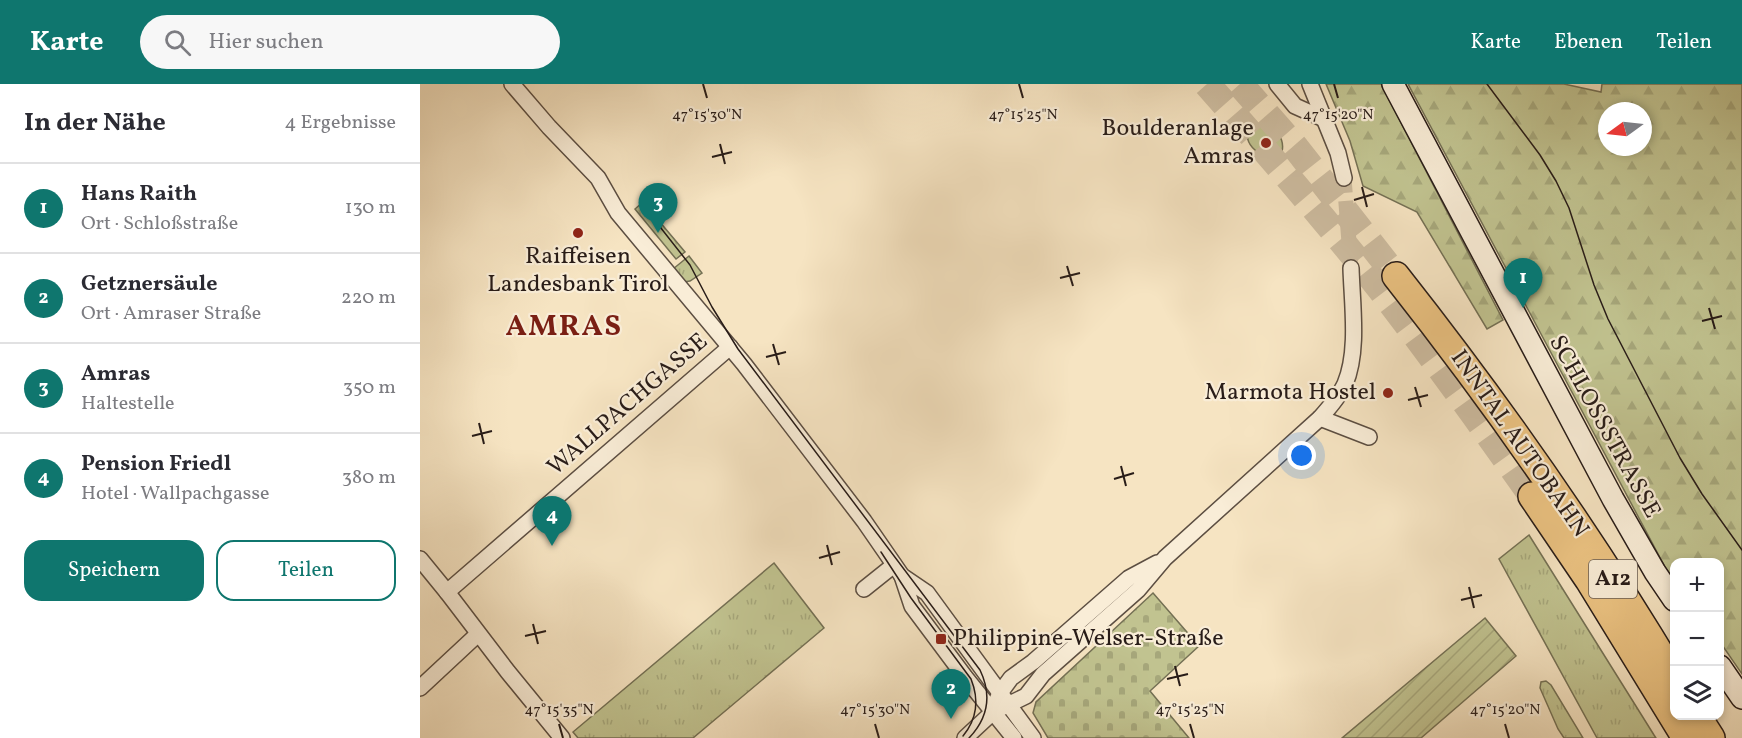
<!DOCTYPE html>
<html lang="de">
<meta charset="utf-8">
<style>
body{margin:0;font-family:Vollkorn,serif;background:#f7f7f7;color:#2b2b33}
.controls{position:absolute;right:18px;bottom:18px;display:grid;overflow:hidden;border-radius:12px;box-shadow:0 3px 9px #0003}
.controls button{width:54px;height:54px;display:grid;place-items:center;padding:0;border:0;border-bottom:2px solid #e1e1e2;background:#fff;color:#2b2b33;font:30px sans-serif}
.compass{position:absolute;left:1178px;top:18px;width:54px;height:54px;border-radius:50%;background:#fff;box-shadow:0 3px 9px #0003;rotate:255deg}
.you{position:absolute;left:882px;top:372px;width:21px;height:21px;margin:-15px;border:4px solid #fff;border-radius:50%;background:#1a73e8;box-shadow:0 0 0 9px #1a73e833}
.badge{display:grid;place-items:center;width:39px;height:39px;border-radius:50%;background:#0f766e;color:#fff;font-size:20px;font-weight:700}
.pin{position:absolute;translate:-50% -50px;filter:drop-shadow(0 2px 3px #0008)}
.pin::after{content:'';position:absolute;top:32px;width:21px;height:18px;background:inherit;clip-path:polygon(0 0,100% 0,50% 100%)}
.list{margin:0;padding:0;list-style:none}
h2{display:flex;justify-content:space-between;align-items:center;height:78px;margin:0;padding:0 24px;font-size:26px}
h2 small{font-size:20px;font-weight:400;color:#7c7c81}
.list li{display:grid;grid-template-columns:39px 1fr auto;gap:18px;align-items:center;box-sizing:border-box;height:90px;padding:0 24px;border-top:2px solid #e1e1e2}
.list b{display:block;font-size:22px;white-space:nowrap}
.list p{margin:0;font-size:20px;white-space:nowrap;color:#7c7c81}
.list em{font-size:20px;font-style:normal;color:#7c7c81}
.actions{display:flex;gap:12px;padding:18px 24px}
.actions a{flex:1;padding:14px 0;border:2px solid #0f766e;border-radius:18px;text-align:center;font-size:21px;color:#0f766e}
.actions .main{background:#0f766e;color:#fff}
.icon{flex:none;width:33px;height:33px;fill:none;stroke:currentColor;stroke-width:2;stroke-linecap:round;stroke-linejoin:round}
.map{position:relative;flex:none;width:1322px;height:654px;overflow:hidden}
header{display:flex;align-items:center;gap:36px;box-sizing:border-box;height:84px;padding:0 30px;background:#0f766e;color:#fff}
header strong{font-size:28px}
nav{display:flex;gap:33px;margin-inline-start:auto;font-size:21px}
.search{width:420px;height:54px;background:#f7f7f7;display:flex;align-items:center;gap:15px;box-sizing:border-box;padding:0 21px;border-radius:33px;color:#7c7c81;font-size:22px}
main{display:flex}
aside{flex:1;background:#fff}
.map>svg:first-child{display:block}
</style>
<header>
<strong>Karte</strong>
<div class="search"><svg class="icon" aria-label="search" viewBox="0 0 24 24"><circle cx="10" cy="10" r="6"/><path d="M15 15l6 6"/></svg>Hier suchen</div>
<nav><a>Karte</a><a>Ebenen</a><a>Teilen</a></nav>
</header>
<main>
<aside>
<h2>In der Nähe<small>4 Ergebnisse</small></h2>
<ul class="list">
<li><span class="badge">1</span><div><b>Hans Raith</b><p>Ort · Schloßstraße</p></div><em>130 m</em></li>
<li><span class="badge">2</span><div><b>Getznersäule</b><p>Ort · Amraser Straße</p></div><em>220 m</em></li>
<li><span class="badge">3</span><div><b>Amras</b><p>Haltestelle</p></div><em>350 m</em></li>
<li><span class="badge">4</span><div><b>Pension Friedl</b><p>Hotel · Wallpachgasse</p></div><em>380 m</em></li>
</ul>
<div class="actions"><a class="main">Speichern</a><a>Teilen</a></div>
</aside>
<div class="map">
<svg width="1322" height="654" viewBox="0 0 1322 654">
<defs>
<pattern id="grass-tufts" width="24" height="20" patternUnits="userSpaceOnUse" patternTransform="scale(1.5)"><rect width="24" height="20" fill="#c1c390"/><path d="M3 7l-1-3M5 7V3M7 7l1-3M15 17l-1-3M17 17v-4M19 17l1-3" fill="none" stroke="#a6a77b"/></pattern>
<pattern id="forest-firs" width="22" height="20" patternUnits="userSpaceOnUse" patternTransform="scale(1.5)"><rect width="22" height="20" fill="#c1c390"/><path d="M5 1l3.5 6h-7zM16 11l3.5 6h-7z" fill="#a6a77b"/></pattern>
<pattern id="cemetery-stones" width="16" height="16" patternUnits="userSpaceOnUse" patternTransform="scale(1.5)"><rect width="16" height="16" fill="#c1c390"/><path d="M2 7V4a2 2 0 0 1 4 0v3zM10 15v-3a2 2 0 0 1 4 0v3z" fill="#a6a77b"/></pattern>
<pattern id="garden-furrows" width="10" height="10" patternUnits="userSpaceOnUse" patternTransform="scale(1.5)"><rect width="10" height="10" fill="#c1c390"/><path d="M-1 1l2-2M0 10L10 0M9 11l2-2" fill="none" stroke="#a6a77b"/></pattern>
</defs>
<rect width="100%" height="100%" fill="#f6e4c2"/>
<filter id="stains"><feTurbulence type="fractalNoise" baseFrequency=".00333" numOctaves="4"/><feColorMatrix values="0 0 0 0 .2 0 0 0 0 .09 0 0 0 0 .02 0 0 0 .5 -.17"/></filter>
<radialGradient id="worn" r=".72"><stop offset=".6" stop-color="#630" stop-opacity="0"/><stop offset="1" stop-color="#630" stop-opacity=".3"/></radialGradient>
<g fill="url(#grass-tufts)" stroke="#747054" stroke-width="1.5">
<polygon points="223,118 265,168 256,175 215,125"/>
<polygon points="269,172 282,189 270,197 264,198 253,185"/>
<polygon points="1109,451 1234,651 1236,654 1177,654 1079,475"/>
<polygon points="354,479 404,544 273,654 158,654 153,648"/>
<polygon points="1126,597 1131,601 1163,654 1144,654 1138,645 1120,604 1121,598"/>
</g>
<g fill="url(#forest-firs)" stroke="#747054" stroke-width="1.5" fill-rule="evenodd">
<polygon points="906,0 961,0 1083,236 1067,245 997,128 943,102 930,57"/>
<path d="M 988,0 L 1144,0 L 1181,8 L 1182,0 L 1322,0 L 1322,590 L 1300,558 L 1300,478 L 1254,478 L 1254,496 L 1245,483 ZM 1187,27 L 1223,27 L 1223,63 L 1187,63 Z"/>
</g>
<polygon fill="url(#cemetery-stones)" stroke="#747054" stroke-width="1.5" points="733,509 779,562 730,607 769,654 628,654 613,629 616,618"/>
<polygon fill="url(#garden-furrows)" stroke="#747054" stroke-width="1.5" points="1065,534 1096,572 1001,654 922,654"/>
<path fill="#c1c390" stroke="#747054" stroke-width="1.5" d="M 843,41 C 856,44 865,54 862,68 L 851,69 L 846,72 C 835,68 828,62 827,51 L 831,46 Z"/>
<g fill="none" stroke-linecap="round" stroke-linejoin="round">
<polyline stroke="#cdbca0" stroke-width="15" stroke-dasharray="15 8" stroke-linecap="butt" points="924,94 931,184"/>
<g stroke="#cdbca0" stroke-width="27" stroke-dasharray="27 14" stroke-linecap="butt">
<path d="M 787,0 C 845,66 903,133 958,202 C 1011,271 1062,341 1112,412"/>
<polyline points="820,0 876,64 976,192"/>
</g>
<defs>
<g id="minor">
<polyline points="92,0 129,43 178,94 198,129 324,280 444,437 482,492 507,509 613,654"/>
<polyline points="857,0 875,22 904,35"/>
<polyline points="890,0 918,69 924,94"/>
<polyline points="900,334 949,353"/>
<polyline points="0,475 27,508 88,588 142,654"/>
<polyline points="482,492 492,522 545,593 594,654"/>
<polyline points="444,505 474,481"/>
<polyline points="27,508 310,263"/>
<polyline points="0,604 58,550"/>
<polyline points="577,616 580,609 591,594 613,578 709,494 737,479"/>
<path d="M 545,654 L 573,628 L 606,612 L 623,590 L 718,506 L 745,474 L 900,334 C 909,324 919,313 925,300 C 939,267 932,220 931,184"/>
</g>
<g id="secondary">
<polyline points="973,0 1193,415 1235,488 1254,516"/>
<polyline points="1300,582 1322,614"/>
</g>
<g id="motorway">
<path d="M 976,192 C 1077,320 1171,454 1254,593"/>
<polyline points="1112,412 1169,496 1266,654"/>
<polyline points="1277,632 1291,654"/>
</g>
</defs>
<use href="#minor" stroke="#5c4e42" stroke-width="18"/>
<use href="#secondary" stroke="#281c18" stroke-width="24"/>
<use href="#motorway" stroke="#281c18" stroke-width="30"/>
<use href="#minor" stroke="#f9edd7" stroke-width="15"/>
<use href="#secondary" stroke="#f9edd7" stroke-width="21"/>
<use href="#motorway" stroke="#ebc281" stroke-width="27"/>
<g stroke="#281c18" stroke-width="1.5">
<polyline points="1067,0 1120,71 1136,97 1149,124 1174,201 1188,235 1260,374 1282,410 1322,466"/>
<path d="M 222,120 L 270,181 L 292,223 L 318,265 L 560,586 C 572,611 568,634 549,654"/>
<path d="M 461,468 L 491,514 L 551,595 C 559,615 557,635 543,652"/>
</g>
</g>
<path fill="none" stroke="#281c18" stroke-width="2" d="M 283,0 L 287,14M 599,0 L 603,14M 914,0 L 918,14M 300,60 L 305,80M 292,73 L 312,68M 942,103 L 947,123M 934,116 L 954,110M 647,182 L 653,202M 640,194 L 660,189M 1289,224 L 1295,245M 1282,237 L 1302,232M 353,260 L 359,281M 346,273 L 366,268M 995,303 L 1001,323M 988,316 L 1008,311M 59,339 L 64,360M 52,352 L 72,347M 701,382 L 706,402M 694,395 L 714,389M 407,461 L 412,481M 399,474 L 420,468M 1049,503 L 1054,524M 1041,516 L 1062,511M 113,540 L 118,560M 105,552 L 126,547M 755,582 L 760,602M 747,595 L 768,590M 139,640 L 143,654M 455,640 L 459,654M 770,640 L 774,654M 1085,640 L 1089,654"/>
<g fill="#8f2418" stroke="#f9edd7" stroke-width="2">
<circle cx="846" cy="59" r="6"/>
<circle cx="158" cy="149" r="6"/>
<circle cx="968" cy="309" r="6"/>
<rect x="515" y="549" width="12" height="12" rx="3"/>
</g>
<g text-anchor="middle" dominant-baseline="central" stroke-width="4.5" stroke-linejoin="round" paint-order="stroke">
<rect fill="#f9edd7" stroke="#675b51" stroke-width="1.5" x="1169" y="476" width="48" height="38" rx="4.5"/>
<g font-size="22" font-weight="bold" fill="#281c18">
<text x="1193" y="495">A12</text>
</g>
<g font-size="24" fill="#281c18" stroke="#f9edd7" text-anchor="end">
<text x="834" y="45">Boulderanlage<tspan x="834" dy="28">Amras</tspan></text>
<text x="158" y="173" text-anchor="middle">Raiffeisen<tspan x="158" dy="28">Landesbank Tirol</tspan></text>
<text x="956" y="309">Marmota Hostel</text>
<text x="533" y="555" text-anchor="start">Philippine-Welser-Straße</text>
</g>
<g font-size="24" fill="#281c18" stroke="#f9edd7">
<text transform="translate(208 321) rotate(-41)">WALLPACHGASSE</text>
<text transform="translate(1184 343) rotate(61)">SCHLOSSSTRASSE</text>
<text transform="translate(1099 360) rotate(55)">INNTAL AUTOBAHN</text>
</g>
<g font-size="30" font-weight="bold" letter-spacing="1.5" fill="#7a1f14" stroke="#f9edd7">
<text x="144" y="243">AMRAS</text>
</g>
</g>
<g font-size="15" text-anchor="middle" fill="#281c18" stroke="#f9edd7" stroke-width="4.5" stroke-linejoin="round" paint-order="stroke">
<text x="287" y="35">47°15'30"N</text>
<text x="603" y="35">47°15'25"N</text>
<text x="918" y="35">47°15'20"N</text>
<text x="139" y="630">47°15'35"N</text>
<text x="455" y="630">47°15'30"N</text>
<text x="770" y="630">47°15'25"N</text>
<text x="1085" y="630">47°15'20"N</text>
</g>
<rect width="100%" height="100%" filter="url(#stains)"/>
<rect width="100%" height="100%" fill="url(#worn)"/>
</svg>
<div class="controls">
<button>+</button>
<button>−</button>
<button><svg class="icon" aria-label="layers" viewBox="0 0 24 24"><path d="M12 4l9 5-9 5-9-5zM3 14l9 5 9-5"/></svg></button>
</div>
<svg class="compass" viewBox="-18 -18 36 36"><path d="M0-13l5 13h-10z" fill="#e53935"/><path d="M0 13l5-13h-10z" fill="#7c7c81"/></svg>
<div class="you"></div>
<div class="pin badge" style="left:1103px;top:224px">1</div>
<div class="pin badge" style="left:531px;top:635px">2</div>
<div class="pin badge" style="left:238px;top:149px">3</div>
<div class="pin badge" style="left:132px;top:462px">4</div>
</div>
</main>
